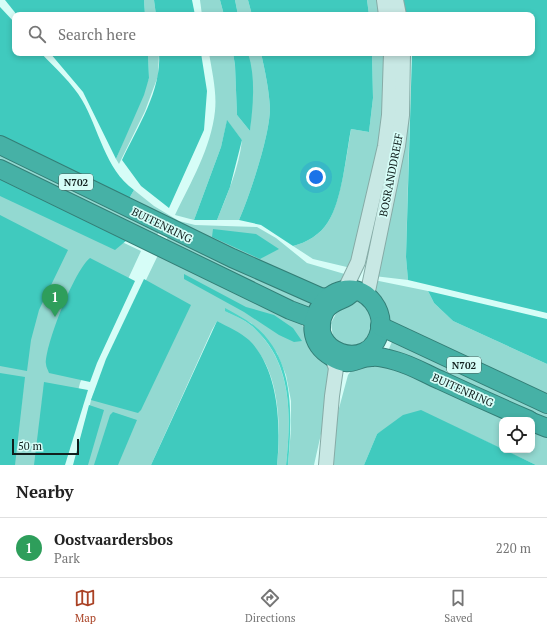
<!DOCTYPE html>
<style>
body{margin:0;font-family:"PT Serif",serif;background:#f2f2f2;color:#222}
.controls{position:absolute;right:12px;bottom:12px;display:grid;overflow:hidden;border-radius:8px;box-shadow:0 2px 6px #0003}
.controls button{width:36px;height:36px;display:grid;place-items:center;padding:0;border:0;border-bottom:1px solid #e0e0e0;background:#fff;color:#222;font:20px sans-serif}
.scale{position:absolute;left:12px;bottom:10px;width:67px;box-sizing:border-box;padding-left:4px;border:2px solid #111f1d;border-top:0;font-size:11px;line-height:14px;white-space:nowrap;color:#111f1d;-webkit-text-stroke:3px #d6fdf7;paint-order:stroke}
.you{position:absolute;left:316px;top:177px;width:14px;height:14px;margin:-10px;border:3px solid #fff;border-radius:50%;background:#1a73e8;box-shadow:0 0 0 6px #1a73e833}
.badge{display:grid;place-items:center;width:26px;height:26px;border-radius:50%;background:#aa4225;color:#fff;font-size:13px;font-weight:700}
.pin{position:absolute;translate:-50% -33px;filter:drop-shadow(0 1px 2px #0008)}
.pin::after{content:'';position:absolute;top:21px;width:14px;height:12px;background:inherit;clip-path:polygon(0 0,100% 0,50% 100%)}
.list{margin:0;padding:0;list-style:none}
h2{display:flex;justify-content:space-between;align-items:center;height:52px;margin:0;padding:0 16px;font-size:17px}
h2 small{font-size:13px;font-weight:400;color:#767676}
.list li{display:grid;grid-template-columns:26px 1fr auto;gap:12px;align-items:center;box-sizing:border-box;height:60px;padding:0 16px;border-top:1px solid #e0e0e0}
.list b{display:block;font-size:15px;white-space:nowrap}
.list p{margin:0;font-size:13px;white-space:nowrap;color:#767676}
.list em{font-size:13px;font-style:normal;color:#767676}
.icon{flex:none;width:22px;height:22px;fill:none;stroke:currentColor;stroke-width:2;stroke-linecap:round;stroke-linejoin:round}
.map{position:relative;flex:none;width:547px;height:465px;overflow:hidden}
.search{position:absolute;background:#fff;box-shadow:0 2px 6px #0003;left:12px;right:12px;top:12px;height:44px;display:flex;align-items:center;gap:10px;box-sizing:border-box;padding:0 14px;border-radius:8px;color:#767676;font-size:15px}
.sheet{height:112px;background:#fff}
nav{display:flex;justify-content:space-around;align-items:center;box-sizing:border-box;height:56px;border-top:1px solid #e0e0e0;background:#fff;font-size:11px;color:#767676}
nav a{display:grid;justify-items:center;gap:2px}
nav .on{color:#aa4225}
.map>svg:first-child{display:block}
</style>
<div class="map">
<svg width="547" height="465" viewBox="0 0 547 465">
<rect width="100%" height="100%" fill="#d6fdf7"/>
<g fill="#93d9d1">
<polygon points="144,0 154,0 156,15 145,15"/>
<polygon points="200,0 220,0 224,15 202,15"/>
<polygon points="235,0 248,0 252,15 238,15"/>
<polygon points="367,0 380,0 383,15 369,15"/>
<polygon points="148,53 159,53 158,76 145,111 119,164 116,159 149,78"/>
<path d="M 209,53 L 233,53 L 235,65 L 237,115 L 250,131 L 253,88 L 248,53 L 261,53 C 265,71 269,89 270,108 C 270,135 250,195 239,220 L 217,220 C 227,195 239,168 242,140 L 227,121 L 221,147 L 194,220 L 175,215 C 191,182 211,148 215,111 C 217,92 212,72 209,53 Z"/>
<path d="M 372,53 L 387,53 L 386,111 L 351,268 L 313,259 L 293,246 C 306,243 321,234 328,222 C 341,202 347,153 351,129 L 369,132 L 373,98 Z"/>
<polygon points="410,108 406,257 408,280 374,276 397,182"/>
<polygon points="0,153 159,232 154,241 0,165"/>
<polygon points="0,184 141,251 80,383 59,465 0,465"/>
<polygon points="134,190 154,206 179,221 195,225 257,227 276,238 307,263 348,275 345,281 324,291 127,202"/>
<polygon points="169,234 316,300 310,315 164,246"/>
<path d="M 159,253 L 265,304 L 301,324 L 309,334 L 329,368 L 325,416 L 314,465 L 288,465 L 291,429 L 291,401 L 286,375 L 277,353 L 251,323 L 225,311 C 235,316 248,321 256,330 C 293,366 291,418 286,465 L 277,465 C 281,430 280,379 257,350 C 249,340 228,329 217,321 L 212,330 L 151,465 L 76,465 L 91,400 L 108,359 Z"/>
<polygon points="374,280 428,291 434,303 453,321 547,364 547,397 389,323 374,294"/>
<path d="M 357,301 C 391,320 358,365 333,337 L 331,323 L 338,310 L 350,306 Z"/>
<polygon points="394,337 547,413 547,424 388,351"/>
<polygon points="366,363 394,366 512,420 502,420 502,449 421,411 377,434 364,465 330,465 338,412 348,375 351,371"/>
<polygon points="532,429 547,436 547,465 536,465 504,450 532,450"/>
</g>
<g fill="#40cabe">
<polygon points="5,0 144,0 145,15 17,15"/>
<polygon points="154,0 192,0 195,15 156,15"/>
<polygon points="220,0 235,0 238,15 224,15"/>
<polygon points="248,0 367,0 369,15 252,15"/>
<polygon points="403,0 547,0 547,313 408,280 406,257 412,53 532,53 532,15 406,15"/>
<path d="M 0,7 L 15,23 L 15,53 L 41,53 C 54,67 73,84 82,100 C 99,129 105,169 134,190 L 127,202 L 0,139 Z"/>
<polygon points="50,53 148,53 149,78 144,95 116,159 83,92"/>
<path d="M 159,53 L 201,53 L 207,91 L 204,130 L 169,208 L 141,186 L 122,160 C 137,128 162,90 159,53 Z"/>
<path d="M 233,53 L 248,53 C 256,78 253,106 250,131 L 237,115 L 235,65 Z"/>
<path d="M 261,53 L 372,53 L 373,98 L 369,132 L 351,129 C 346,155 342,201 328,222 C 321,234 306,243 293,246 L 261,225 L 239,220 C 250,195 270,135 270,108 C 269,89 265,71 261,53 Z"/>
<polygon points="227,120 242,140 230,187 217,220 194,220 221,147"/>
<polygon points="0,176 127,240 115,250 0,196"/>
<polygon points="0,215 68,250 39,310 31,340 27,371 0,366"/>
<polygon points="213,229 256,234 279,249 260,259 212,237"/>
<path d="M 90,258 L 135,281 L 97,363 L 90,382 L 49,373 C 48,370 46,367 46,364 C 45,345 75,269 90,258 Z"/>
<polygon points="184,274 246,307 274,315 293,328 302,341 294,342 279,335 244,312 184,279"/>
<polygon points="144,279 191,305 141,410 138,413 91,400 106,359"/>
<polygon points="428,291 547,319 547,364 453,321 434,303"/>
<path d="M 217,321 C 228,327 240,332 249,340 C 279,369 281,426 277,465 L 151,465 Z"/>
<polygon points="0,373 25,377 15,465 0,465"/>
<polygon points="44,382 88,390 65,465 34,465"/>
<polygon points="89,405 104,410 88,465 73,465"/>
<polygon points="421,410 536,465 364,465 377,434 403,415"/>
<polygon points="113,412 137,420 118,465 94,465 110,415"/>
</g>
<path fill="#4cd4c7" d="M 225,308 C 234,313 244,318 252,324 C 296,357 292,415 288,465 L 286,465 C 291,418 293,365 256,330 C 248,321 235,316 225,311 Z"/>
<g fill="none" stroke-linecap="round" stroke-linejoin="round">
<defs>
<g id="secondary">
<polyline points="384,0 386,15"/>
<polyline points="396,0 399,15"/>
<polyline points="343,291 346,287 358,262 385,146 389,115 391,53"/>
<polyline points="367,296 398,146 402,115 403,53"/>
<polyline points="326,465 332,396 336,368 332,358"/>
</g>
<g id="highway">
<polyline points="0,145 232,258 320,297 327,298"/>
<polyline points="0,169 290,310 314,319 321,327"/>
<path d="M 353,291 C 347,301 332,299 325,311 C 303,351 370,376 380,330 C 382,320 379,310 373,302 C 340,262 284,329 332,357 C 351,369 356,357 372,357 C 379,356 389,359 396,361 C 411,365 426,374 440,380 C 470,394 499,407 529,420"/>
<polyline points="380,326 547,404"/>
<polyline points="532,422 547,428"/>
</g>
</defs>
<use href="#secondary" stroke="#86aba6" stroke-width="16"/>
<use href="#highway" stroke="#337e76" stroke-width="20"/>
<use href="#secondary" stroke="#c8e8e4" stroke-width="14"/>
<use href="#highway" stroke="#46b1a6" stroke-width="18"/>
</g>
<g text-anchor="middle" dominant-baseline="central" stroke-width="3.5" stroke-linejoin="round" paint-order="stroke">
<g fill="#d6fdf7" stroke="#4c625e" stroke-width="1">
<rect x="59" y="174" width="34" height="16" rx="3"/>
<rect x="447" y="357" width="34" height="16" rx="3"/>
</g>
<g font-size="10" font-weight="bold" fill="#111f1d">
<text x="76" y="182">N702</text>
<text x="464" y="365">N702</text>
</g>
<g font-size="11" fill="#111f1d" stroke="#d6fdf7">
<text transform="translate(391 175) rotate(-79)">BOSRANDDREEF</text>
<text transform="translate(162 225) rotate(26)">BUITENRING</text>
<text transform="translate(463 390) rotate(24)">BUITENRING</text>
</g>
</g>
</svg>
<div class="controls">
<button><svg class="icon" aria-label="locate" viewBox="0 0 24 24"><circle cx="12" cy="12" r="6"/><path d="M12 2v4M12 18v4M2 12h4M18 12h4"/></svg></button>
</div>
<div class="scale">50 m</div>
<div class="you"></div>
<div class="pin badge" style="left:55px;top:317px;background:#2e9e5b">1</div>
<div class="search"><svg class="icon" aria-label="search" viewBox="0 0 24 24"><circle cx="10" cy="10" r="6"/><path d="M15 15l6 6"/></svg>Search here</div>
</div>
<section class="sheet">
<h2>Nearby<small></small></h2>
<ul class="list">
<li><span class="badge" style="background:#2e9e5b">1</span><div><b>Oostvaardersbos</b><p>Park</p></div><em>220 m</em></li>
</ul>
</section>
<nav>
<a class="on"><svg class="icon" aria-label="map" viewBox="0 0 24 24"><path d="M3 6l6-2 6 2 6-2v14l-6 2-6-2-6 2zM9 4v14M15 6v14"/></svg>Map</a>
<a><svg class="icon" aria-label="directions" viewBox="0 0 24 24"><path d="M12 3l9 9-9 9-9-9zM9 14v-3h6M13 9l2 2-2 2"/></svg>Directions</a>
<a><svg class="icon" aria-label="saved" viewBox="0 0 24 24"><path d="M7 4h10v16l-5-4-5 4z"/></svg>Saved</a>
</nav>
